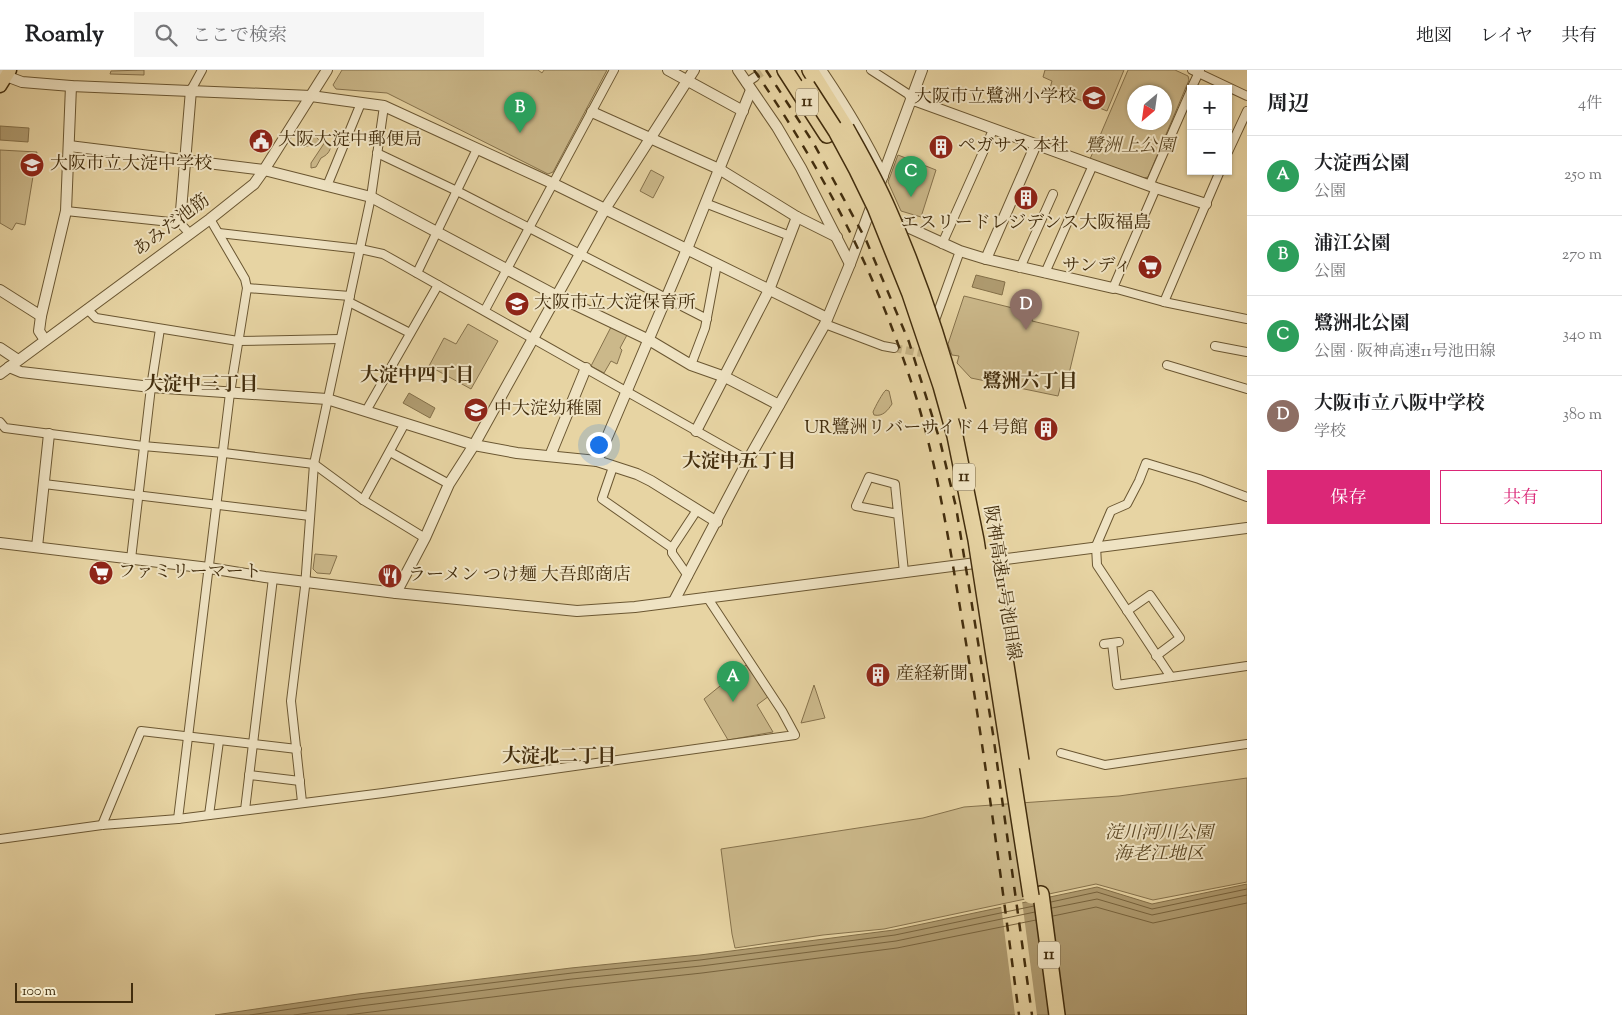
<!DOCTYPE html>
<html lang="ja">
<meta charset="utf-8">
<style>
body{margin:0;font-family:"Sorts Mill Goudy","Noto Serif JP",serif;background:#f6f6f6;color:#202124}
.controls{position:absolute;right:15px;top:15px;display:grid;overflow:hidden;border-radius:0px;box-shadow:0 1px 4px #0004}
.controls button{width:45px;height:45px;display:grid;place-items:center;padding:0;border:0;border-bottom:1px solid #e0e0e0;background:#fff;color:#202124;font:25px sans-serif}
.compass{position:absolute;left:1127px;top:15px;width:45px;height:45px;border-radius:50%;background:#fff;box-shadow:0 1px 4px #0004;rotate:209deg}
.scale{position:absolute;left:15px;bottom:12px;width:118px;box-sizing:border-box;padding-left:5px;border:2px solid #422d0d;border-top:0;font-size:14px;line-height:18px;white-space:nowrap;color:#422d0d;-webkit-text-stroke:4px #efe3c3;paint-order:stroke}
.you{position:absolute;left:598px;top:374px;width:18px;height:18px;margin:-12px;border:4px solid #fff;border-radius:50%;background:#1a73e8;box-shadow:0 0 0 8px #1a73e833}
.badge{display:grid;place-items:center;width:32px;height:32px;border-radius:50%;background:#db2777;color:#fff;font-size:16px;font-weight:700}
.pin{position:absolute;translate:-50% -41px;filter:drop-shadow(0 1px 2px #0008)}
.pin::after{content:'';position:absolute;top:26px;width:18px;height:15px;background:inherit;clip-path:polygon(0 0,100% 0,50% 100%)}
.list{margin:0;padding:0;list-style:none}
h2{display:flex;justify-content:space-between;align-items:center;height:65px;margin:0;padding:0 20px;font-size:21px}
h2 small{font-size:16px;font-weight:400;color:#757577}
.list li{display:grid;grid-template-columns:32px 1fr auto;gap:15px;align-items:center;box-sizing:border-box;height:80px;padding:0 20px;border-top:1px solid #e0e0e0}
.list b{display:block;font-size:19px;white-space:nowrap}
.list p{margin:0;font-size:16px;white-space:nowrap;color:#757577}
.list em{font-size:16px;font-style:normal;color:#757577}
.actions{display:flex;gap:10px;padding:15px 20px}
.actions a{flex:1;padding:11px 0;border:1px solid #db2777;border-radius:0px;text-align:center;font-size:18px;color:#db2777}
.actions .main{background:#db2777;color:#fff}
.icon{flex:none;width:28px;height:28px;fill:none;stroke:currentColor;stroke-width:2;stroke-linecap:round;stroke-linejoin:round}
.map{position:relative;flex:none;width:1247px;height:945px;overflow:hidden}
header{display:flex;align-items:center;gap:30px;box-sizing:border-box;height:70px;padding:0 25px;background:#fff;border-bottom:1px solid #e0e0e0}
header strong{font-size:24px}
nav{display:flex;gap:28px;margin-inline-start:auto;font-size:18px}
.search{width:350px;height:45px;background:#f6f6f6;display:flex;align-items:center;gap:12px;box-sizing:border-box;padding:0 18px;border-radius:0px;color:#757577;font-size:19px}
main{display:flex}
aside{flex:1;background:#fff}
.map>svg:first-child{display:block}
</style>
<header>
<strong>Roamly</strong>
<div class="search"><svg class="icon" aria-label="search" viewBox="0 0 24 24"><circle cx="10" cy="10" r="6"/><path d="M15 15l6 6"/></svg>ここで検索</div>
<nav><a>地図</a><a>レイヤ</a><a>共有</a></nav>
</header>
<main>
<div class="map">
<svg width="1247" height="945" viewBox="0 0 1247 945">
<rect width="100%" height="100%" fill="#e7d4a3"/>
<filter id="stains"><feTurbulence type="fractalNoise" baseFrequency=".004" numOctaves="4"/><feColorMatrix values="0 0 0 0 .2 0 0 0 0 .09 0 0 0 0 .02 0 0 0 .5 -.17"/></filter>
<radialGradient id="worn" r=".72"><stop offset=".6" stop-color="#630" stop-opacity="0"/><stop offset="1" stop-color="#630" stop-opacity=".3"/></radialGradient>
<g fill="#cbb88a" stroke="#86724c" fill-rule="evenodd">
<polygon points="144,0 144,5 110,4 111,1"/>
<polygon points="342,0 538,0 542,3 544,0 607,0 553,102 548,104 387,23 336,19 333,15"/>
<polygon points="1045,0 1124,0 1107,41 1050,18 1052,11 1043,7"/>
<path d="M 1128,0 L 1175,0 L 1188,6 L 1189,10 L 1148,107 L 1144,108 L 1090,89 ZM 1134,22 L 1164,22 L 1164,52 L 1134,52 Z"/>
<polygon points="301,61 314,65 319,70 317,73 304,77 299,69"/>
<path d="M 325,72 L 328,72 L 331,75 C 330,82 327,85 321,88 L 316,97 L 311,98 L 311,93 Z"/>
<polygon points="0,80 37,82 25,155 16,153 12,160 0,153"/>
<polygon points="898,85 936,100 921,147 901,141 888,112"/>
<polygon points="651,100 664,107 653,128 640,121"/>
<polygon points="964,226 1033,243 1032,251 1079,262 1067,312 1062,311 1058,326 971,308 957,293 959,286 952,285 948,274"/>
<polygon points="468,254 498,271 471,319 429,296 444,268 456,274"/>
<polygon points="611,257 627,265 620,278 622,280 617,294 611,291 604,303 591,296"/>
<path d="M 886,320 L 889,321 L 892,334 C 888,340 883,347 874,345 L 873,342 C 875,337 883,322 886,320 Z"/>
<polygon points="315,484 337,486 330,504 317,503 313,499"/>
<polygon points="746,595 769,626 757,635 773,662 728,670 704,629"/>
<polygon points="814,615 825,648 801,653"/>
<polygon points="1247,708 1247,812 1153,830 1096,814 884,859 823,865 735,878 732,864 721,779 923,748 964,737 1119,726"/>
</g>
<g fill="#af9b70" stroke="#836f48">
<polygon points="0,56 29,58 28,72 0,70"/>
<polygon points="976,205 1005,212 1002,225 972,217"/>
<polygon points="409,323 435,338 430,348 403,333"/>
<polygon points="1247,814 1247,945 215,945 358,924 571,898 700,885 894,860 1097,817 1152,834"/>
</g>
<polygon fill="#e7d4a3" points="1022,831 1037,945 1015,945 1001,835"/>
<g fill="none" stroke-linecap="round" stroke-linejoin="round">
<g stroke="#78643e" stroke-width="1">
<polyline points="1051,832 1097,822 1152,839 1247,819"/>
<polyline points="1052,838 1097,829 1152,845 1247,825"/>
<polyline points="1053,846 1096,837 1153,853 1247,833"/>
<polyline points="250,945 359,929 572,903 700,890 895,865 1034,836"/>
<polyline points="294,945 360,936 572,909 701,896 896,871 1035,842"/>
<polyline points="347,945 573,917 702,903 897,878 1036,850"/>
</g>
<g stroke="#c6b385" stroke-width="8" stroke-dasharray="8 4" stroke-linecap="butt">
<polyline points="755,7 765,0"/>
<polyline points="894,278 921,283"/>
</g>
<defs>
<g id="minor">
<polyline points="871,0 908,24 911,29"/>
<polyline points="1192,0 1247,26"/>
<polyline points="746,13 755,7"/>
<polyline points="1191,19 1200,0"/>
<polyline points="191,20 202,0"/>
<polyline points="1228,82 1247,41"/>
<polyline points="377,83 457,121 707,249"/>
<polyline points="327,116 361,33"/>
<polyline points="1149,116 1191,20"/>
<polyline points="1156,118 1113,218 1164,232 1247,249"/>
<polyline points="705,133 790,166"/>
<polyline points="66,141 180,153 190,164"/>
<polyline points="219,163 360,179 383,184 748,390"/>
<polyline points="942,174 993,60"/>
<polyline points="1020,198 1053,124"/>
<polyline points="417,203 477,79"/>
<polyline points="1045,203 1093,95"/>
<polyline points="247,218 350,226"/>
<polyline points="349,232 410,263"/>
<polyline points="1164,232 1220,101"/>
<polyline points="87,239 96,248 238,271 340,269"/>
<polyline points="485,240 614,0"/>
<polyline points="934,253 960,181"/>
<polyline points="825,254 883,276 894,278"/>
<polyline points="1215,276 1247,282"/>
<polyline points="691,295 705,258 717,194"/>
<polyline points="1167,295 1247,319"/>
<polyline points="366,341 438,215"/>
<polyline points="0,352 5,358 143,376 224,383 314,394 363,430 425,468"/>
<polyline points="390,382 449,414"/>
<polyline points="613,397 602,429 672,478"/>
<polyline points="44,414 310,446"/>
<polyline points="363,430 405,353"/>
<polyline points="898,444 856,436 869,407 895,414 904,502"/>
<polyline points="131,489 151,317 160,259"/>
<polyline points="688,506 672,483 672,478 697,440"/>
<polyline points="1127,541 1150,525 1180,568 1156,586"/>
<polyline points="1112,573 1117,615 1247,596"/>
<polyline points="1104,574 1119,572"/>
<polyline points="1171,607 1097,495 1096,476 1111,441 1127,434 1139,411 1146,393 1199,409 1247,427"/>
<polyline points="1061,683 1105,695 1247,674"/>
<polyline points="249,705 300,711"/>
<polyline points="302,732 291,631 305,517 314,394 371,127 384,36"/>
<polyline points="245,740 273,508"/>
<polyline points="209,745 219,671"/>
<polyline points="178,749 230,323 247,218 245,209 210,149"/>
<polyline points="102,755 141,661 297,679"/>
<polyline points="0,769 102,755 178,749 383,723 795,665 782,641 707,527"/>
</g>
<g id="tertiary">
<polyline points="1,0 6,6 22,12 71,16 311,26 384,36 554,114 827,248"/>
<polyline points="668,0 743,41"/>
<polyline points="738,0 777,57 801,98 850,194"/>
<path d="M 821,0 C 844,34 865,68 883,106"/>
<polyline points="911,29 1156,118 1206,134"/>
<polyline points="592,42 719,99 797,147 837,167"/>
<polyline points="69,76 264,100 371,127 557,226 649,270 691,295 725,307 779,335"/>
<polyline points="180,153 191,20"/>
<polyline points="903,155 960,181 986,189 1113,218"/>
<polyline points="986,189 1036,74"/>
<polyline points="0,220 41,246"/>
<polyline points="45,270 39,261 41,246 66,141 71,16"/>
<polyline points="0,278 18,290"/>
<polyline points="9,297 21,302 151,317 327,329 474,375 517,383 597,391 637,404 651,411 717,452"/>
<polyline points="0,304 210,149 254,114 264,100 327,0"/>
<polyline points="696,361 769,220 797,147"/>
<polyline points="550,386 586,298"/>
<polyline points="597,391 687,179 751,20"/>
<polyline points="0,473 209,498 265,507 396,523 577,541 635,537 1247,458"/>
<polyline points="37,477 49,364"/>
<polyline points="396,523 425,468 449,414 474,375 605,139 694,0"/>
<polyline points="674,531 748,390 825,254 850,194 922,0"/>
</g>
<polyline id="primary" points="0,16 10,0"/>
<g id="motorway">
<polyline points="785,0 827,65"/>
<polyline points="810,0 846,58"/>
<polyline points="1041,824 1057,945"/>
</g>
</defs>
<use href="#minor" stroke="#6b5732" stroke-width="10"/>
<use href="#tertiary" stroke="#6b5732" stroke-width="12"/>
<use href="#primary" stroke="#422d0d" stroke-width="15"/>
<use href="#motorway" stroke="#422d0d" stroke-width="18"/>
<use href="#minor" stroke="#efe3c3" stroke-width="8"/>
<use href="#tertiary" stroke="#efe3c3" stroke-width="10"/>
<use href="#primary" stroke="#e7d4a3" stroke-width="12"/>
<use href="#motorway" stroke="#e7d4a3" stroke-width="15"/>
<g stroke="#422d0d" stroke-width="2.5" stroke-dasharray="9 9" stroke-linecap="butt">
<path d="M 754,0 C 825,102 880,211 917,330 C 939,404 950,479 963,555 C 985,684 1002,815 1019,945"/>
<polyline points="766,0 814,74 866,170 909,272 940,371 956,437 993,664 1032,945"/>
</g>
<defs>
<g id="motorway-bridge">
<polyline points="807,16 836,61 857,100 875,137 910,224 941,316 955,366 976,470 1031,826"/>
<path d="M 846,58 C 861,85 876,111 888,139 C 917,204 940,273 958,341"/>
<polyline points="989,486 1021,691"/>
</g>
</defs>
<use href="#motorway-bridge" stroke="#422d0d" stroke-width="18" stroke-linecap="butt"/>
<use href="#motorway-bridge" stroke="#e7d4a3" stroke-width="15"/>
</g>
<defs>
<symbol id="school-disc" viewBox="-11 -11 22 22"><circle r="9.5" fill="#8f2418" stroke="#efe3c3"/><path d="M0-5L7-2L0 1L-7-2ZM-4 1L0 2.5L4 1V4Q0 6-4 4Z" fill="#fff"/></symbol>
<symbol id="civic-disc" viewBox="-11 -11 22 22"><circle r="9.5" fill="#8f2418" stroke="#efe3c3"/><path d="M-.6-6.5H3V-4.5H.6V-3L4-1V1h2V6H-6V1h2V-1L-.6-3ZM-1.2 2.5V6h2.4V2.5Z" fill="#fff"/></symbol>
<symbol id="building-disc" viewBox="-11 -11 22 22"><circle r="9.5" fill="#8f2418" stroke="#efe3c3"/><path d="M-4-6H4V6H1V3H-1V6H-4ZM-2.5-4.3h1.7v1.8h-1.7ZM.8-4.3h1.7v1.8H.8ZM-2.5-1h1.7V.8h-1.7ZM.8-1h1.7V.8H.8Z" fill="#fff"/></symbol>
<symbol id="supermarket-disc" viewBox="-11 -11 22 22"><circle r="9.5" fill="#8f2418" stroke="#efe3c3"/><path d="M-6-5.5h2.5l.6 2H6L4.5 2H-2.5L-4.4-4H-6ZM-1.5 3.2a1.3 1.3 0 1 0 .1 0ZM3 3.2a1.3 1.3 0 1 0 .1 0Z" fill="#fff"/></symbol>
<symbol id="restaurant-disc" viewBox="-11 -11 22 22"><circle r="9.5" fill="#8f2418" stroke="#efe3c3"/><path d="M-5-6h1v4h1v-4h1v4h1v-4h1v5L-1.5 .5V6h-2V.5L-5-1ZM5-6V6H3V1.5H1.5Q1.5-4 5-6Z" fill="#fff"/></symbol>
</defs>
<g fill-rule="evenodd">
<use href="#school-disc" x="1080" y="14" width="28" height="28"/>
<use href="#civic-disc" x="247" y="57" width="28" height="28"/>
<use href="#building-disc" x="927" y="63" width="28" height="28"/>
<use href="#school-disc" x="18" y="81" width="28" height="28"/>
<use href="#building-disc" x="1012" y="114" width="28" height="28"/>
<use href="#supermarket-disc" x="1136" y="183" width="28" height="28"/>
<use href="#school-disc" x="503" y="220" width="28" height="28"/>
<use href="#school-disc" x="462" y="326" width="28" height="28"/>
<use href="#building-disc" x="1032" y="345" width="28" height="28"/>
<use href="#supermarket-disc" x="87" y="489" width="28" height="28"/>
<use href="#restaurant-disc" x="376" y="492" width="28" height="28"/>
<use href="#building-disc" x="864" y="591" width="28" height="28"/>
</g>
<g text-anchor="middle" dominant-baseline="central" stroke-width="4" stroke-linejoin="round" paint-order="stroke">
<g fill="#efe3c3" stroke="#766444" stroke-width="1">
<rect x="796" y="18.5" width="22" height="27" rx="4"/>
<rect x="953" y="393.5" width="22" height="27" rx="4"/>
<rect x="1038" y="871.5" width="22" height="27" rx="4"/>
</g>
<g font-size="16" font-weight="bold" fill="#422d0d">
<text x="807" y="32">11</text>
<text x="964" y="407">11</text>
<text x="1049" y="885">11</text>
</g>
<g font-size="18" fill="#422d0d" stroke="#efe3c3" text-anchor="start">
<text x="1076" y="28" text-anchor="end">大阪市立鷺洲小学校</text>
<text x="278" y="71">大阪大淀中郵便局</text>
<text x="958" y="77">ペガサス 本社</text>
<text x="50" y="95">大阪市立大淀中学校</text>
<text x="1026" y="154" text-anchor="middle">エスリードレジデンス大阪福島</text>
<text x="1132" y="197" text-anchor="end">サンディ</text>
<text x="534" y="234">大阪市立大淀保育所</text>
<text x="494" y="340">中大淀幼稚園</text>
<text x="1028" y="359" text-anchor="end">UR鷺洲リバーサイド４号館</text>
<text x="118" y="503">ファミリーマート</text>
<text x="408" y="506">ラーメン つけ麺 大吾郎商店</text>
<text x="896" y="605">産経新聞</text>
</g>
<g font-size="18" font-style="italic" fill="#5d4926" stroke="#efe3c3">
<text x="1130" y="77">鷺洲上公園</text>
<text x="1159" y="764">淀川河川公園<tspan x="1159" dy="21">海老江地区</tspan></text>
</g>
<g font-size="18" fill="#422d0d" stroke="#efe3c3">
<text transform="translate(172 156) rotate(-37)">あみだ池筋</text>
<text transform="translate(1001 513) rotate(81)">阪神高速11号池田線</text>
</g>
<g font-size="19" font-weight="bold" fill="#422d0d" stroke="#efe3c3">
<text x="417" y="306">大淀中四丁目</text>
<text x="1030" y="312">鷺洲六丁目</text>
<text x="201" y="315">大淀中三丁目</text>
<text x="739" y="392">大淀中五丁目</text>
<text x="559" y="687">大淀北二丁目</text>
</g>
</g>
<rect width="100%" height="100%" filter="url(#stains)"/>
<rect width="100%" height="100%" fill="url(#worn)"/>
</svg>
<div class="controls">
<button>+</button>
<button>−</button>
</div>
<svg class="compass" viewBox="-18 -18 36 36"><path d="M0-13l5 13h-10z" fill="#e53935"/><path d="M0 13l5-13h-10z" fill="#757577"/></svg>
<div class="scale">100 m</div>
<div class="you"></div>
<div class="pin badge" style="left:733px;top:632px;background:#2e9e5b">A</div>
<div class="pin badge" style="left:520px;top:63px;background:#2e9e5b">B</div>
<div class="pin badge" style="left:911px;top:127px;background:#2e9e5b">C</div>
<div class="pin badge" style="left:1026px;top:260px;background:#8d6e63">D</div>
</div>
<aside>
<h2>周辺<small>4件</small></h2>
<ul class="list">
<li><span class="badge" style="background:#2e9e5b">A</span><div><b>大淀西公園</b><p>公園</p></div><em>250 m</em></li>
<li><span class="badge" style="background:#2e9e5b">B</span><div><b>浦江公園</b><p>公園</p></div><em>270 m</em></li>
<li><span class="badge" style="background:#2e9e5b">C</span><div><b>鷺洲北公園</b><p>公園 · 阪神高速11号池田線</p></div><em>340 m</em></li>
<li><span class="badge" style="background:#8d6e63">D</span><div><b>大阪市立八阪中学校</b><p>学校</p></div><em>380 m</em></li>
</ul>
<div class="actions"><a class="main">保存</a><a>共有</a></div>
</aside>
</main>
